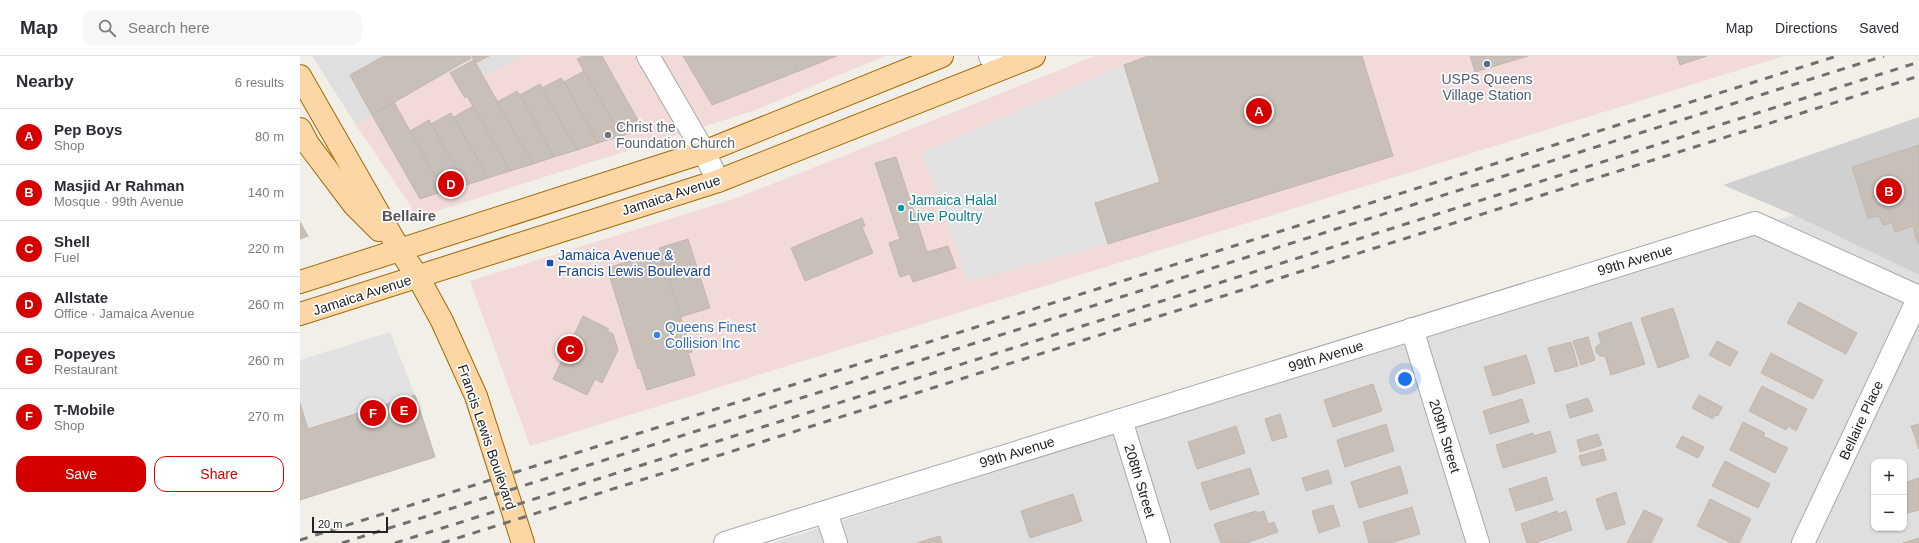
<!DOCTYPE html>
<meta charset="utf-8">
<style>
body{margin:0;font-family:Helvetica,sans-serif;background:#f7f7f7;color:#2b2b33}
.controls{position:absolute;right:12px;bottom:12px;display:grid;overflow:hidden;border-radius:8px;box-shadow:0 1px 3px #0004}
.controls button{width:36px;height:36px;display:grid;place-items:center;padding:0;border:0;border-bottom:1px solid #e1e1e2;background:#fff;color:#2b2b33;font:20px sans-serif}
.scale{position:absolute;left:12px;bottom:10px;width:76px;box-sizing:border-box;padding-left:4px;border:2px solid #222;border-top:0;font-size:11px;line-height:14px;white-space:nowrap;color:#222;-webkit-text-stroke:3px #fff;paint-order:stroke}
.you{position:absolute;left:1105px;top:323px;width:14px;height:14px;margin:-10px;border:3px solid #fff;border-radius:50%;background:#1a73e8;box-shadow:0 0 0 6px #1a73e833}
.badge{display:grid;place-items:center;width:26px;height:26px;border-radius:50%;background:#d40000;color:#fff;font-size:13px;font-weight:700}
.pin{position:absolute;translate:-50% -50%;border:2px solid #fff;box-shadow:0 1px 4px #0006}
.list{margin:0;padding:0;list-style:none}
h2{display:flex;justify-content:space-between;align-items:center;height:52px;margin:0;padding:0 16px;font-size:17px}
h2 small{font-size:13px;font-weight:400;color:#7c7c81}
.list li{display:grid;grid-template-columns:26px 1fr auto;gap:12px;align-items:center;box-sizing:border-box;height:56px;padding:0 16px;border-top:1px solid #e1e1e2}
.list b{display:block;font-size:15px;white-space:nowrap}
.list p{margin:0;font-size:13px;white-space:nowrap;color:#7c7c81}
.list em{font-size:13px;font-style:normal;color:#7c7c81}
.actions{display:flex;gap:8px;padding:12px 16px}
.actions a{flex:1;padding:9px 0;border:1px solid #d40000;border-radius:12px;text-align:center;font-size:14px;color:#d40000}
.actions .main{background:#d40000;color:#fff}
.icon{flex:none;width:22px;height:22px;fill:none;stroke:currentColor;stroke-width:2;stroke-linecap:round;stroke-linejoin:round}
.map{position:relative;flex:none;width:1619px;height:487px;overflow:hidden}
header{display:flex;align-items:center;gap:24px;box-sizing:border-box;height:56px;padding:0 20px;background:#fff;border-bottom:1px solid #e1e1e2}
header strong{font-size:19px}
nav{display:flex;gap:22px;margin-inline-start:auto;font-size:14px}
.search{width:280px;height:36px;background:#f7f7f7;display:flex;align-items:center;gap:10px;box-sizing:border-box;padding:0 14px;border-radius:12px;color:#7c7c81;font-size:15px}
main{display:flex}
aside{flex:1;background:#fff}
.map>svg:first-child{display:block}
</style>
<header>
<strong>Map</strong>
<div class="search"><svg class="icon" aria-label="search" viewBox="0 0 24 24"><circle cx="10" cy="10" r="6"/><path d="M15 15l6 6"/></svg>Search here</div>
<nav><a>Map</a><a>Directions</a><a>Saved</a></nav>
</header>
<main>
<aside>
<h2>Nearby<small>6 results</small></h2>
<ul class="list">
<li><span class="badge">A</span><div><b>Pep Boys</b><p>Shop</p></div><em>80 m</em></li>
<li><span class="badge">B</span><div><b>Masjid Ar Rahman</b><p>Mosque · 99th Avenue</p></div><em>140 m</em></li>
<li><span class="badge">C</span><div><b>Shell</b><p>Fuel</p></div><em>220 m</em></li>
<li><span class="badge">D</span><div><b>Allstate</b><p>Office · Jamaica Avenue</p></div><em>260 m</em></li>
<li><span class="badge">E</span><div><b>Popeyes</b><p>Restaurant</p></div><em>260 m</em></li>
<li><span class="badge">F</span><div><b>T-Mobile</b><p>Shop</p></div><em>270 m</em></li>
</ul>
<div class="actions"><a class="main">Save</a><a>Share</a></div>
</aside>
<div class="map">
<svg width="1619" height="487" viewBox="0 0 1619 487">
<rect width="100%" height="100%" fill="#f2efe9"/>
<g fill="#e0dfdf" fill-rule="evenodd">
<polygon points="12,0 222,0 185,20 172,4 56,69"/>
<path d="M 1494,159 L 1619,219 L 1619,487 L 472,487 ZM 1574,406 L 1604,406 L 1604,472 L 1574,472 Z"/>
</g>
<g fill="#f2dad9">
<polygon points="222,0 585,0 453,55 118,161 56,69 173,3 185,20"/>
<polygon points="795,0 1484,0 230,390 170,225 434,143"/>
</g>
<polygon fill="#d0d0d0" points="1619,61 1619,219 1494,159 1423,129"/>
<g fill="#e2e2e2">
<polygon points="824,9 860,126 795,147 808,188 668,225 622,97"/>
<polygon points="90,276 115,339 8,373 0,347 0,304"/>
</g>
<g fill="#c7bfb8" stroke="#c4b6ab">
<polygon points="84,0 170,0 171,2 72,59 50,19"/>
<polygon points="172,0 189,0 175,7"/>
<polygon points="283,0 302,0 343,73 321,80 277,3"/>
<polygon points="383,0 537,0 412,49"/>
<polygon points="848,0 1062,0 1093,100 808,188 795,147 860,126 824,9"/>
<polygon points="1170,0 1228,0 1175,16"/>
<polygon points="1377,0 1407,0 1380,9"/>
<polygon points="174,4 218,82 233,108 210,115 167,40 165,42 150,17"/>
<polygon points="284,15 321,80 298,87 264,26"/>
<polygon points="261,22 264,26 298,87 277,94 265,74 242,32"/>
<polygon points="240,28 265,74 277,94 254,101 243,81 220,39"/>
<polygon points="217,35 220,39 254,101 233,108 218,82 197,46"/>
<polygon points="94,46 110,75 144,135 120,143 72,59"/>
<polygon points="173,50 210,115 188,122 154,61"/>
<polygon points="151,57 184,114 188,122 166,129 131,68"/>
<polygon points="129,64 131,68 166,129 144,135 110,75"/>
<polygon points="1619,89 1619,188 1618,188 1613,170 1595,176 1592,167 1583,169 1579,160 1568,162 1552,111"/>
<polygon points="596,101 627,196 648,190 656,212 613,226 610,218 600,221 589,187 600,183 575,107"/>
<polygon points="562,162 565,170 562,171 573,197 505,225 491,192"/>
<polygon points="0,166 8,180 0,183"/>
<polygon points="388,183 410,252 380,261 359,192"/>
<polygon points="360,196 392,296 388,297 395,319 347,334 340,312 338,313 307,212"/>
<polygon points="1499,246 1557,277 1546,298 1487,267"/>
<polygon points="1373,252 1389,301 1358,312 1341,262"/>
<polygon points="283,260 309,273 307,275 313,278 318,294 302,327 295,323 287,339 253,323"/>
<polygon points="1331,266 1345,308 1311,319 1305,300 1300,300 1296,296 1296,291 1301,287 1298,277"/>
<polygon points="1288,281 1295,304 1281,309 1273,285"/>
<polygon points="1417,285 1438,296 1430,310 1409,299"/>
<polygon points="1271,286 1278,310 1255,316 1248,292"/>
<polygon points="1471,297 1523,324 1513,343 1461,317"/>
<polygon points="1226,299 1235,327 1193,340 1184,311"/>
<polygon points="1073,328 1082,355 1033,371 1024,344"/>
<polygon points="1462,330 1507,353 1496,375 1488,370 1486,374 1449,355"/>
<polygon points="115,339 135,401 0,444 0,347 8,373"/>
<polygon points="1399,339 1422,351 1418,360 1415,359 1413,363 1392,352"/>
<polygon points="1288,342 1293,355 1270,362 1266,349"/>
<polygon points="1222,343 1229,366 1190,378 1183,355"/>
<polygon points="980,358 987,381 972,385 965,363"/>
<polygon points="1443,366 1465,377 1463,380 1488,392 1475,417 1430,394"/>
<polygon points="1086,368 1094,395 1045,411 1037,384"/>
<polygon points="1619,368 1619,393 1611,370"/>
<polygon points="936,370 945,397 897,413 888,386"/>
<polygon points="1250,375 1256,396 1203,412 1196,389 1233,377 1234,380"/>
<polygon points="1298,378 1302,389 1280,396 1277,384"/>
<polygon points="1382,380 1404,391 1398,402 1376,391"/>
<polygon points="1303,393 1306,404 1282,410 1279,400"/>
<polygon points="1425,405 1470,428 1458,452 1412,430"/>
<polygon points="1100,410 1108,437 1059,452 1051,426"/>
<polygon points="950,412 959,438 910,454 901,427"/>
<polygon points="1028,414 1032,427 1006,435 1002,422"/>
<polygon points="1246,421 1253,444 1216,455 1209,433"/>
<polygon points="1619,422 1619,454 1604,458 1604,427"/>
<polygon points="1316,436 1325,468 1306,474 1296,443"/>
<polygon points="773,438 782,465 730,482 721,455"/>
<polygon points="1410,443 1451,463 1439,487 1431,487 1397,470"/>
<polygon points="1033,449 1040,470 1019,477 1012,455"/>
<polygon points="1112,451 1120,478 1091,487 1069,487 1063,466"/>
<polygon points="1344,454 1363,463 1351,487 1327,487"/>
<polygon points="956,455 957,457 964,455 968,468 974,466 978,476 946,487 921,487 914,468"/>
<polygon points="1257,455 1258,458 1266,455 1272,474 1235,487 1227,487 1221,468"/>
<polygon points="640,480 642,487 617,487"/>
<polygon points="1619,482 1619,487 1603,487"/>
</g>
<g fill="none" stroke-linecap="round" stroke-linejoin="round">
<defs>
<g id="street">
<polyline points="348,0 404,96 418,125"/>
<polyline points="690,0 698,14"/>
<polyline points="1112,273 1178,487"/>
<polyline points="821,364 859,487"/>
<polyline points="526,456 536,487"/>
<polyline points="425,487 1455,167 1619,241"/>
<polyline points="1503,487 1619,241"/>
</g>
<g id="primary">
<polyline points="0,20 99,193 118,221 142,265 176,340 223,487"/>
<polyline points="0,73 8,88 54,149 79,174"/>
<polyline points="0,226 404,96 642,0"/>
<polyline points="0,258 418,125 734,0"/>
</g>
</defs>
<use href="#street" stroke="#a9a9a9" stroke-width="24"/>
<use href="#primary" stroke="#a06b00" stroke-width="24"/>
<use href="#street" stroke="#fff" stroke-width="22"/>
<use href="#primary" stroke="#fcd6a4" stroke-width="22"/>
<g stroke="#707070" stroke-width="3" stroke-dasharray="8 8" stroke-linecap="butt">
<polyline points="0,484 1537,0"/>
<polyline points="42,487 1584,0"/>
<polyline points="95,487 1619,6"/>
<polyline points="142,487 1619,20"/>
</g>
</g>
<circle fill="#5c6f8a" stroke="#fff" stroke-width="1.5" cx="1187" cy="8" r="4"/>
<circle fill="#6b7280" stroke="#fff" stroke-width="1.5" cx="308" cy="79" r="4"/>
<circle fill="#0f9aa8" stroke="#fff" stroke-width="1.5" cx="601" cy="152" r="4"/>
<rect fill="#1a4fb4" stroke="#fff" stroke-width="1.5" x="246" y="203" width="8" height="8" rx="2"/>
<circle fill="#3f7fe0" stroke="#fff" stroke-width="1.5" cx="357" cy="279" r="4"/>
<g text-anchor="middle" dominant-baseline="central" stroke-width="3.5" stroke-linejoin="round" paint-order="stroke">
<g font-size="14" fill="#4e5e75" stroke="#fff">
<text x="1187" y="23">USPS Queens<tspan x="1187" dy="16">Village Station</tspan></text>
</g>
<g font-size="14" fill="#5b616d" stroke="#fff" text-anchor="start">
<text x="316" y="71">Christ the<tspan x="316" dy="16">Foundation Church</tspan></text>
</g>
<g font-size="14" fill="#222" stroke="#fff">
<text transform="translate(371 139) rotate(-18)">Jamaica Avenue</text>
<text transform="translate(1335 204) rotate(-17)">99th Avenue</text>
<text transform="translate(62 239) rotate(-18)">Jamaica Avenue</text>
<text transform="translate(1026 300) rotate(-17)">99th Avenue</text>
<text transform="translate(1561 364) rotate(-65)">Bellaire Place</text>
<text transform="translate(1145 380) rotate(73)">209th Street</text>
<text transform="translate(187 381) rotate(71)">Francis Lewis Boulevard</text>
<text transform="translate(717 396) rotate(-17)">99th Avenue</text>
<text transform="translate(840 425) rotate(73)">208th Street</text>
</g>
<g font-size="14" fill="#0d838f" stroke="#fff" text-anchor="start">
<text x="609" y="144">Jamaica Halal<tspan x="609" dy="16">Live Poultry</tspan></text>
</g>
<g font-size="14" fill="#164399" stroke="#fff" text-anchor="start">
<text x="258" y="199">Jamaica Avenue &amp;<tspan x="258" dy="16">Francis Lewis Boulevard</tspan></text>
</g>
<g font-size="14" fill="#366cbe" stroke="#fff" text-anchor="start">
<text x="365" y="271">Queens Finest<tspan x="365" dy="16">Collision Inc</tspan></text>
</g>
<g font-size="15" font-weight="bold" fill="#555" stroke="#fff">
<text x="109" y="159">Bellaire</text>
</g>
</g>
</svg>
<div class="controls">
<button>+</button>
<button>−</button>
</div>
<div class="scale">20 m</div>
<div class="you"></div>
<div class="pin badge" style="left:959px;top:55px">A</div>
<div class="pin badge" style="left:1589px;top:135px">B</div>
<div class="pin badge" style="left:270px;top:293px">C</div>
<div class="pin badge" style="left:151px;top:128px">D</div>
<div class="pin badge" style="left:104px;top:354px">E</div>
<div class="pin badge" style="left:73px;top:357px">F</div>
</div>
</main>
